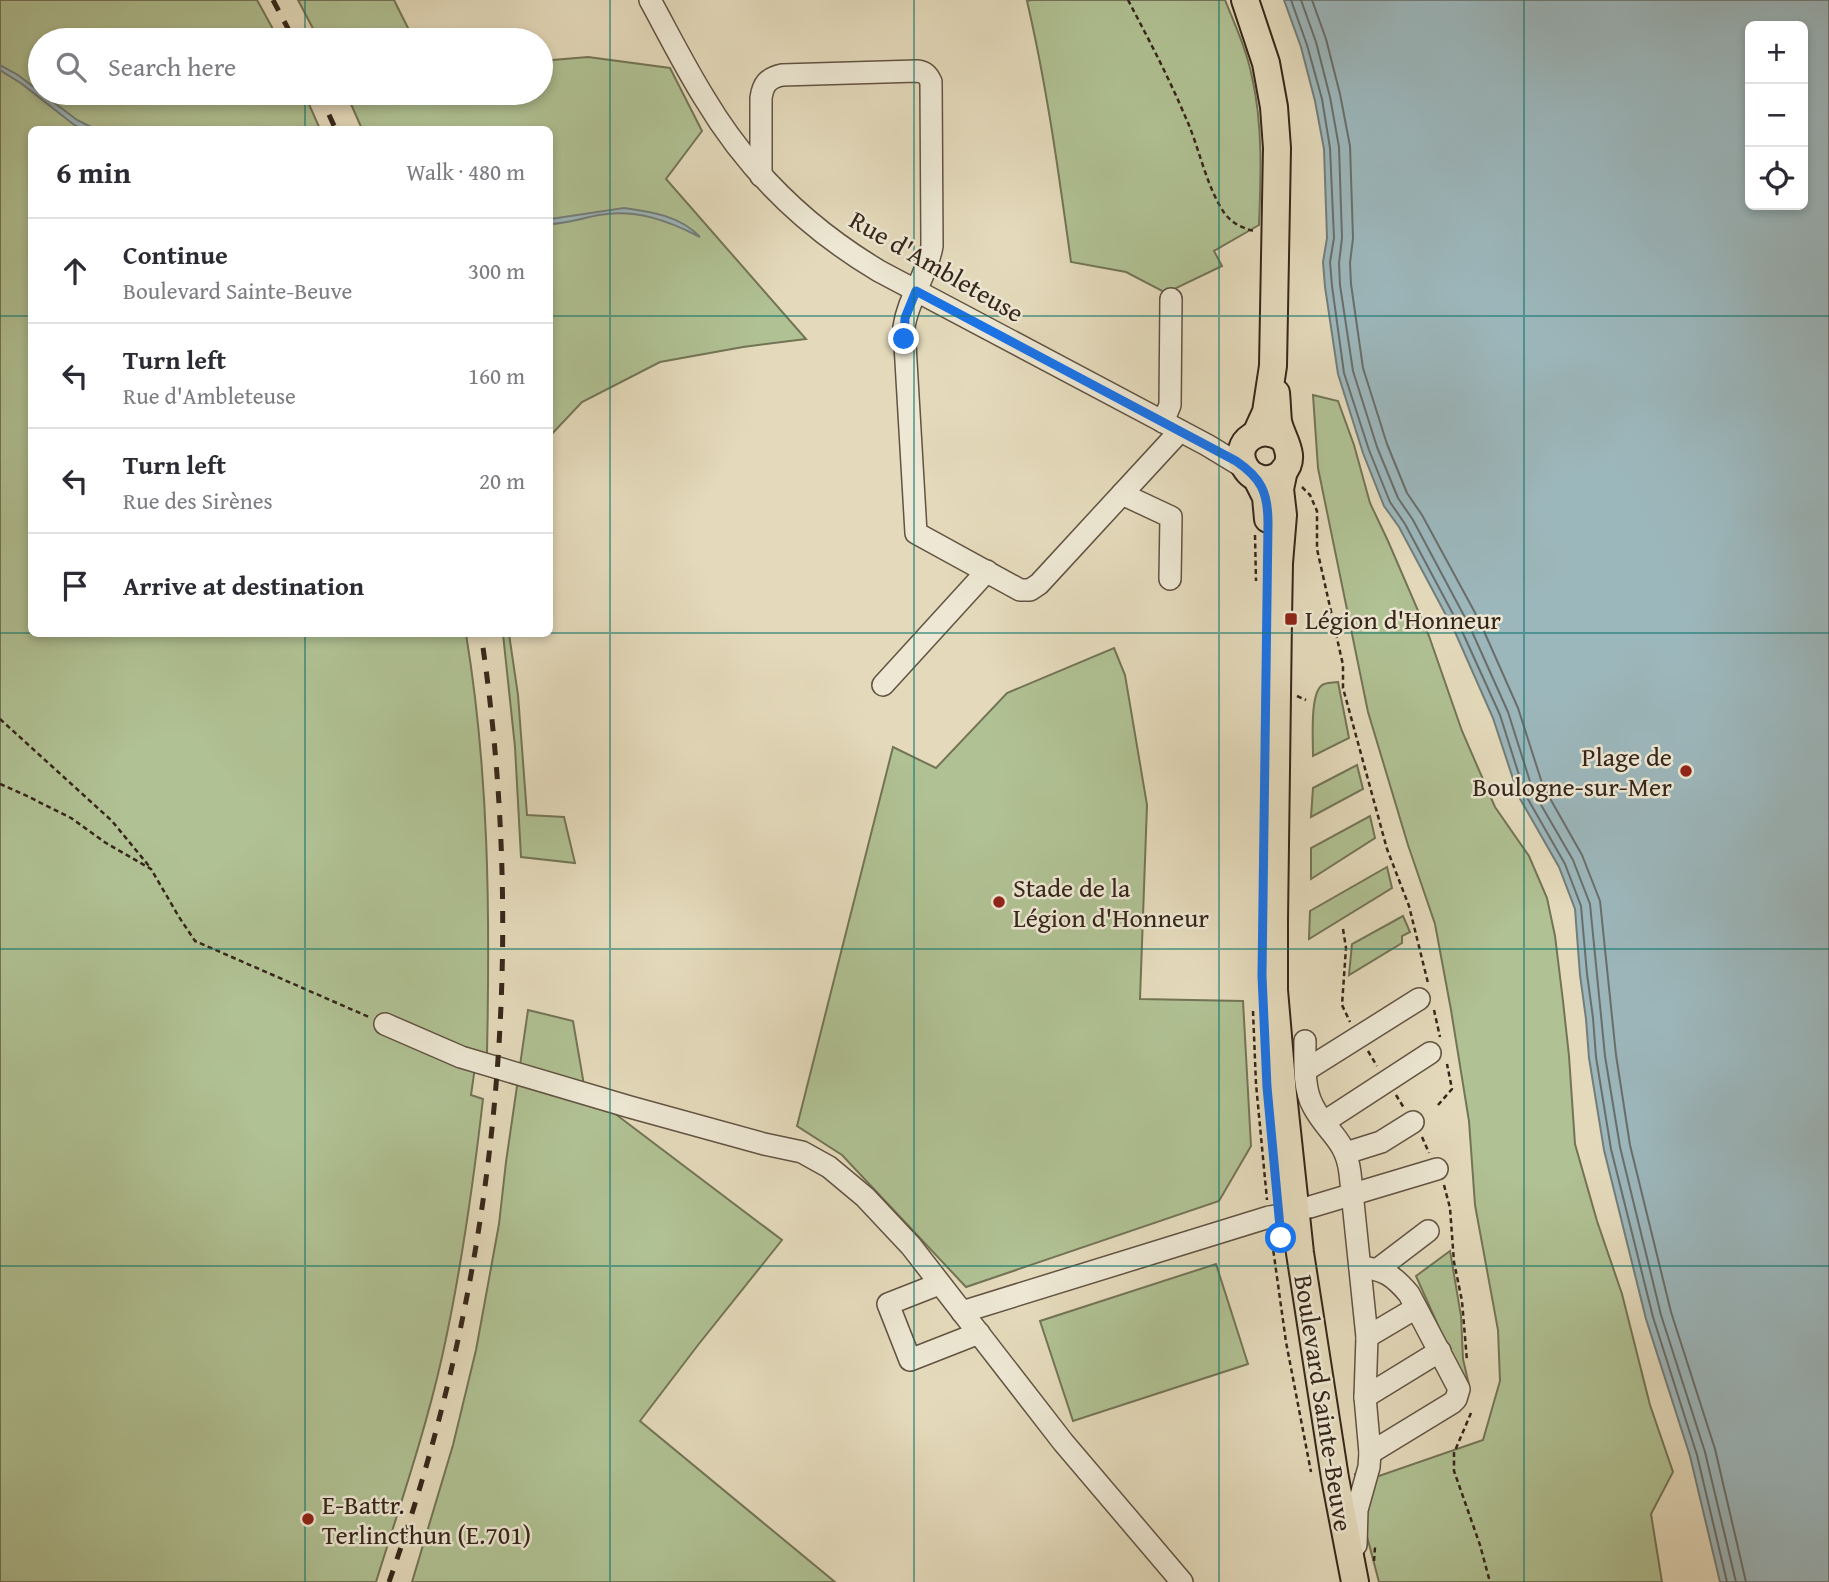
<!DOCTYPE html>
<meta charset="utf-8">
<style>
body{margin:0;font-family:"Gentium Book Plus",serif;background:#f7f7f7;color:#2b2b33}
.controls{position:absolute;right:21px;top:21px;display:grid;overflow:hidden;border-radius:10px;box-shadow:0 4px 10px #0003}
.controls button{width:63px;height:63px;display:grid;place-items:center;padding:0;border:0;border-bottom:2px solid #e1e1e2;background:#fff;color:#2b2b33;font:35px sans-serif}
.stop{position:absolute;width:21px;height:21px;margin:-16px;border:5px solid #1a73e8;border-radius:50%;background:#fff}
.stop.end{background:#1a73e8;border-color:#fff;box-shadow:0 2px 7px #0008}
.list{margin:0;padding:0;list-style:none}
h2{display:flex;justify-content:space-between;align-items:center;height:91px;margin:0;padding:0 28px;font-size:30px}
h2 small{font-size:23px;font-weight:400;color:#7c7c81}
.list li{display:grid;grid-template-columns:46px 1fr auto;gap:21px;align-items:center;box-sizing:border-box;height:105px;padding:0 28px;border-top:2px solid #e1e1e2}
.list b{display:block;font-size:26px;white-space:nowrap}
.list p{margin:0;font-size:23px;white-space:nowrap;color:#7c7c81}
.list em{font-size:23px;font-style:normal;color:#7c7c81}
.icon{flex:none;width:38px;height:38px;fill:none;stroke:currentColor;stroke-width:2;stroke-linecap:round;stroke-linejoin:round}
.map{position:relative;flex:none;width:1829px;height:1582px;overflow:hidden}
.search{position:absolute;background:#fff;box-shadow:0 4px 10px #0003;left:28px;top:28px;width:525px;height:77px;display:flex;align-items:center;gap:18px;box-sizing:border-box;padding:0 24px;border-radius:38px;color:#7c7c81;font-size:26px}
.panel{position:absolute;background:#fff;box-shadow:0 4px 10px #0003;left:28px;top:126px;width:525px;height:511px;border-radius:10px}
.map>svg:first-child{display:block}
</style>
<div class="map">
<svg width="1829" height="1582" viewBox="0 0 1829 1582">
<rect width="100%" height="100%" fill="#e4dabb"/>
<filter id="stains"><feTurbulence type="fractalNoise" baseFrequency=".00286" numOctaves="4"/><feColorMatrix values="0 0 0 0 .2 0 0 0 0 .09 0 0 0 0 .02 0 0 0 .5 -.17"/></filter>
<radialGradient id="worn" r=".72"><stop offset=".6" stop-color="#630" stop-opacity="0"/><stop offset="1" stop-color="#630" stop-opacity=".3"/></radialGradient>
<g fill="#b0c193" stroke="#737456" stroke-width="2">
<path d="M 0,0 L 257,0 L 279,40 L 40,40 L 40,93 L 304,93 L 320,129 L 32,130 L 32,634 L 466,634 C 489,773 490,913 487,1054 L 475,1067 L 471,1095 L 483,1099 C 473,1186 461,1272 442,1357 C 425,1433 399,1508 376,1582 L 0,1582 Z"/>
<polygon points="298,0 394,0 414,40 319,40"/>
<path d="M 1031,0 L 1225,0 C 1235,25 1247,51 1252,77 C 1263,125 1261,177 1259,225 L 1214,251 L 1222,266 L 1166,293 L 1126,272 L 1071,262 C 1059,175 1047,87 1027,1 Z"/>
<polygon points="588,57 670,68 702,131 666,179 806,339 743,347 660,362 582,402 550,436 550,130 362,129 346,93 541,93 541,61"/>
<polygon points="1313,395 1338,401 1354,445 1370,503 1388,541 1429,636 1462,731 1495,807 1529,856 1547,898 1555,936 1563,1001 1569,1056 1575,1144 1597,1221 1622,1294 1650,1405 1673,1472 1651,1514 1662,1582 1379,1582 1364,1525 1355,1474 1379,1476 1483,1440 1500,1381 1498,1330 1475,1205 1469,1121 1451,1010 1435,924 1408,845 1368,712 1318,468"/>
<polygon points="503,634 509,634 518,695 527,815 564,817 575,863 521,857 515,747"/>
<polygon points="1114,648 1125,675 1147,805 1140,999 1243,1001 1251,1146 1219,1201 966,1287 842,1155 797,1126 893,747 936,768 1007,693"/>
<path d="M 1338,682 L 1349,738 L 1313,756 C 1313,740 1310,696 1321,686 C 1325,682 1332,683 1338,682 Z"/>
<polygon points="1357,765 1363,789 1311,817 1313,788"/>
<polygon points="1370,816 1375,838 1311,879 1311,848"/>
<polygon points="1387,867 1392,888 1309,939 1310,911"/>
<polygon points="1403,916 1410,932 1402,936 1402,943 1349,975 1352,944"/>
<polygon points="528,1010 573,1021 585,1091 782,1240 698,1345 640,1421 835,1582 412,1582 453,1445 476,1350 499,1224 506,1162"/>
<polygon points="1450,1251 1461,1316 1463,1359 1469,1385 1466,1388 1416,1276"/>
<polygon points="1216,1264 1248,1364 1073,1421 1040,1321"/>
</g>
<g fill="#9cb7bc" stroke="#737d7b" stroke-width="2" fill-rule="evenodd">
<path d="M 1284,0 L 1829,0 L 1829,1582 L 1720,1582 L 1690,1456 L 1646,1319 L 1604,1150 L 1589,1058 L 1586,1019 L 1580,975 L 1575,909 L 1559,867 L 1519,797 L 1493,718 L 1455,632 L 1399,527 L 1384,506 L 1363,453 L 1338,374 L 1325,287 L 1323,262 L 1327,238 L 1324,149 L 1315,101 L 1301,47 ZM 1803,26 L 1803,205 L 1750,205 L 1750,26 Z"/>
<polygon points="0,65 18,75 77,120 95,129 82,129 73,124 22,84 0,70"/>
<path d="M 624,208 C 653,212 680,216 700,237 C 667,220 636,209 599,215 C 583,218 566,224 550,224 L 550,219 Z"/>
</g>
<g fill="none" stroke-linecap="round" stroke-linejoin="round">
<g stroke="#696e6b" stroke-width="2">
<polyline points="1291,0 1307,45 1322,99 1330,148 1334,238 1330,262 1332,286 1344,373 1369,450 1390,502 1405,524 1461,629 1500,715 1525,794 1565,864 1581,906 1587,974 1593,1018 1596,1057 1611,1149 1653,1317 1697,1455 1727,1582"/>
<polyline points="1301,0 1316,42 1330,97 1339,147 1342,238 1339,263 1340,285 1353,371 1377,447 1398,498 1413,520 1469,625 1508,712 1533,791 1573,860 1590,904 1605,1056 1620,1147 1661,1315 1705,1452 1736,1582"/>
<polyline points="1312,0 1326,39 1340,94 1350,146 1353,238 1350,263 1351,284 1363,368 1387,444 1407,493 1422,515 1479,620 1518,708 1543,786 1582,855 1600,901 1616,1055 1630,1145 1671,1312 1715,1449 1746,1582"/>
</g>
<defs>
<g id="minor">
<path d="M 650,0 C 668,33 685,67 705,99 C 748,171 807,228 879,271 L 1207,445 L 1245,468"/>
<path d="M 761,176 L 761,98 C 763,84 768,78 782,75 L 917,71 C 925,72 928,75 931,82 L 932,246 C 927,276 908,298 904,327 L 916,533 L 1020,590 L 1030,590 L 1039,584 L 1180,431"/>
<polyline points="1163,422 1170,405 1171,299"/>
<polyline points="1122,494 1171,517 1170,579"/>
<polyline points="883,685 987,571"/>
<polyline points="385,1024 461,1057 630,1107 764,1144 802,1152 829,1167 865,1197 911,1246 1063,1442 1182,1582"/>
<path d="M 1305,1041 C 1305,1062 1303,1088 1313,1106 C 1327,1133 1346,1139 1350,1173 L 1367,1337 L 1365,1397 L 1370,1453 L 1369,1467 L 1357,1510 L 1356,1545"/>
<polyline points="1306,1070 1419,999"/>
<polyline points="1324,1122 1430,1053"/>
<polyline points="1346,1153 1381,1142 1413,1122"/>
<polyline points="1310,1207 1437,1169"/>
<path d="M 1360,1267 C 1384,1269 1394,1276 1409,1294 L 1459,1389 L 1456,1399 L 1452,1403 L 1370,1453"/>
<polyline points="1378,1269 1428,1231"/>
<polyline points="939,1284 888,1304 910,1360 979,1333"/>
<polyline points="962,1312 1269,1217 1295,1213"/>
<polyline points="1367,1337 1416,1308"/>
<polyline points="1365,1397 1440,1351"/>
</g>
<g id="major">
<polyline points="1245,0 1266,63 1274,107 1277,148 1273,366 1266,412 1256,434"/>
<path d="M 1276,393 C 1277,402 1277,412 1278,421 C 1281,438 1298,456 1283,472 C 1278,477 1270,480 1263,479 C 1255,478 1249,474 1245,467 C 1230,442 1264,420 1285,441"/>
<polyline points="1284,470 1280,489 1283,515 1279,563 1278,619 1274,920 1274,990 1283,1094 1300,1253 1335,1478 1355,1582"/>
<polyline points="1256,477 1266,497 1268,519"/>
</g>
</defs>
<use href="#minor" stroke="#625342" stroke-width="24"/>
<use href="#major" stroke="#36261a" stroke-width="30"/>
<g stroke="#36261a" stroke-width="2.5" stroke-dasharray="5 3.5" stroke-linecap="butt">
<path d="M 1128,0 C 1148,38 1168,76 1185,116 C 1199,146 1205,183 1223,211 C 1230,222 1241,228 1254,231"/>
<polyline points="1302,487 1310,495 1317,511 1317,549 1343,665 1343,688 1387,849 1409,906 1428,983"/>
<polyline points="1255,535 1256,581"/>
<polyline points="1297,696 1306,700"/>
<polyline points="0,719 112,821 149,866"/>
<polyline points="0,784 25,795 71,818 106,843 151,869 179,917 195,941 369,1017"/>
<polyline points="1343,929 1346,948 1342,1005 1350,1022"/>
<polyline points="1434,1010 1440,1037"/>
<polyline points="1253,1011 1256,1084 1267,1200"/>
<polyline points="1368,1051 1377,1066"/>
<polyline points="1396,1095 1404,1108"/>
<polyline points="1438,1105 1452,1089 1447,1064"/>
<polyline points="1422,1137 1429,1153"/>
<polyline points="1444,1185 1450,1208 1454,1262 1462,1301 1467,1361"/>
<polyline points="1271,1234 1286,1342 1311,1472"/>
<polyline points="1471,1413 1454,1453 1454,1471 1480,1545 1490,1582"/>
<polyline points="1374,1561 1375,1547"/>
</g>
<use href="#minor" stroke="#ede7d3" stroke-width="21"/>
<use href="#major" stroke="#e4dabb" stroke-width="26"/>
<g stroke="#36261a" stroke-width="5" stroke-dasharray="12 12" stroke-linecap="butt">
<polyline points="273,0 294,40"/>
<polyline points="319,93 336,130"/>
<path d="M 389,1582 C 497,1278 529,952 481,634"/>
</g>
</g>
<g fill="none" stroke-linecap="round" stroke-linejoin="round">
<path stroke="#1a73e8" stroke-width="9" d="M 904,339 L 905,318 L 916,291 L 1236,461 C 1261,478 1268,492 1268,523 L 1262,976 L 1267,1087 L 1281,1238"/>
</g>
<path fill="none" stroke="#0f766e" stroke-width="2" stroke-opacity="0.55" d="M 305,0 L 305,40M 610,0 L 610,1582M 914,0 L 914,1582M 1219,0 L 1219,1582M 1524,0 L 1524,1582M 305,93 L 305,130M 0,316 L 32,316M 550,316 L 1829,316M 0,633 L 32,633M 550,633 L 1829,633M 305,634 L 305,1582M 0,949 L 1829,949M 0,1266 L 1829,1266"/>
<g fill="#8f2418" stroke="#ede7d3" stroke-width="2.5">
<rect x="1284" y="612" width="14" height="14" rx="3.5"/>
<circle cx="1686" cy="771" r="7"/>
<circle cx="999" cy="902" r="7"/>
<circle cx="308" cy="1519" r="7"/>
</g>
<g text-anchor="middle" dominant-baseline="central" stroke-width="5" stroke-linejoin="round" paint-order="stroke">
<g font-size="26" fill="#36261a" stroke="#ede7d3">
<text transform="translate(937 266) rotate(30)">Rue d'Ambleteuse</text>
<text transform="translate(1324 1403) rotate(81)">Boulevard Sainte-Beuve</text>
</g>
<g font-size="26" fill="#36261a" stroke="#ede7d3" text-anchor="start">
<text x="1305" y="619">Légion d'Honneur</text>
<text x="1672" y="756" text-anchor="end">Plage de<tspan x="1672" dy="30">Boulogne-sur-Mer</tspan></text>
<text x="1013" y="887">Stade de la<tspan x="1013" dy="30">Légion d'Honneur</tspan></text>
<text x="322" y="1504">E-Battr.<tspan x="322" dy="30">Terlincthun (E.701)</tspan></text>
</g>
</g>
<rect width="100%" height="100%" filter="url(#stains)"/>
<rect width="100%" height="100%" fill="url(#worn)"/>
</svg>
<div class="controls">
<button>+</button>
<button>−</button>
<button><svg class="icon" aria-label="locate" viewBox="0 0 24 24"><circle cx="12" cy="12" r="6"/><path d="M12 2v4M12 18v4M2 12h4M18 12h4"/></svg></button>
</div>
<div class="stop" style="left:1281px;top:1238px"></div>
<div class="stop end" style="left:904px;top:339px"></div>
<div class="search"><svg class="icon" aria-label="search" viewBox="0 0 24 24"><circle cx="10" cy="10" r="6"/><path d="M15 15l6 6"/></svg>Search here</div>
<section class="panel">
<h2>6 min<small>Walk · 480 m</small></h2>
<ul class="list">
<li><svg class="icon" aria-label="ahead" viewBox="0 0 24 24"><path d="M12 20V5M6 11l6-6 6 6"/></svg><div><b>Continue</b><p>Boulevard Sainte-Beuve</p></div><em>300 m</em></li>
<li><svg class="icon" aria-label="left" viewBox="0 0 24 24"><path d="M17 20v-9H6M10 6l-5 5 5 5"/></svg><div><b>Turn left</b><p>Rue d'Ambleteuse</p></div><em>160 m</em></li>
<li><svg class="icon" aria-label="left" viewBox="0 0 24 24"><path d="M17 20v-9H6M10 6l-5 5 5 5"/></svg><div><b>Turn left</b><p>Rue des Sirènes</p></div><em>20 m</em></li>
<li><svg class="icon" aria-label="arrive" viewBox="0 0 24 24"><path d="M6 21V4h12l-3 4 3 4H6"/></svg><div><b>Arrive at destination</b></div></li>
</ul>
</section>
</div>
